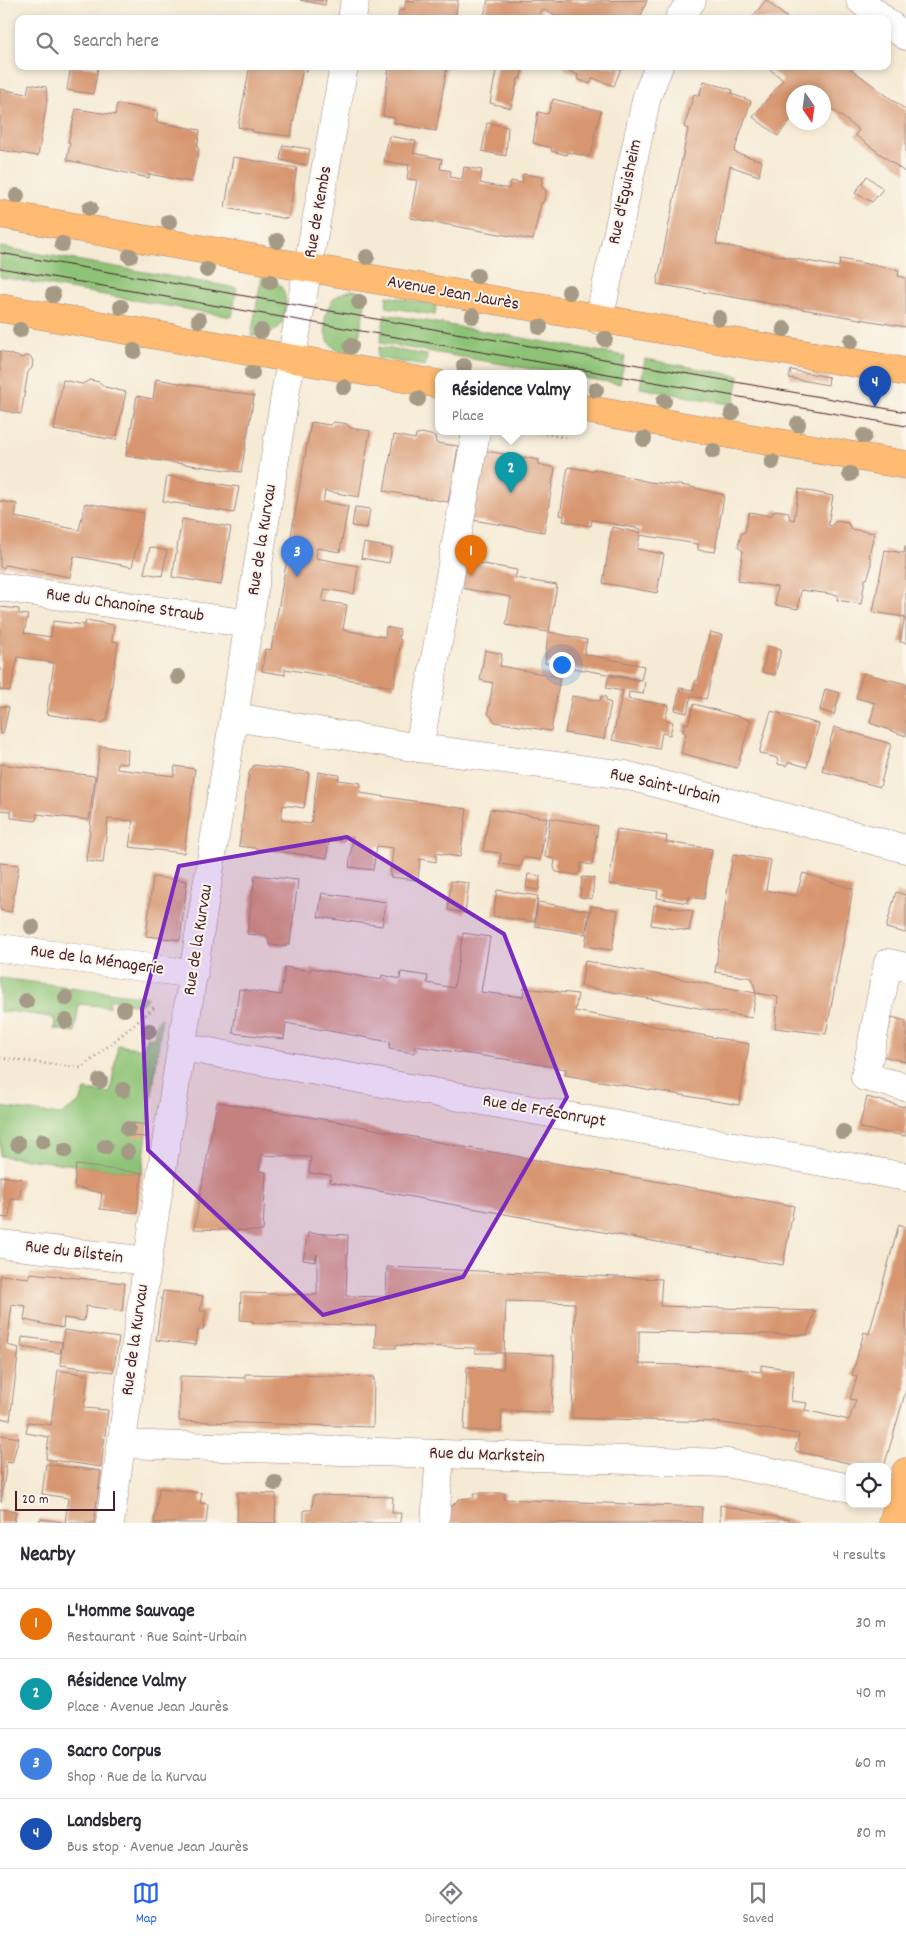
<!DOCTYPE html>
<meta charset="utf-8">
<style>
body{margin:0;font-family:Dekko,sans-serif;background:#f7f7f7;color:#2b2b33}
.controls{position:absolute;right:15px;bottom:15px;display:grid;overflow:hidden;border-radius:10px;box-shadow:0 2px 8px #0003}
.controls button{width:45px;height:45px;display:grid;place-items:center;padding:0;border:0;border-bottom:1px solid #e1e1e2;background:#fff;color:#2b2b33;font:25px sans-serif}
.compass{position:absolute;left:786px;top:85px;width:45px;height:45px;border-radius:50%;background:#fff;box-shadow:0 2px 8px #0003;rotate:167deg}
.scale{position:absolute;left:15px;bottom:12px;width:100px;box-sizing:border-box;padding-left:5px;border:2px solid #4a1f2b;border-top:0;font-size:14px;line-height:18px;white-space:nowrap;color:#4a1f2b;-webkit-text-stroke:4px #fbf7ec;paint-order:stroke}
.you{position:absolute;left:561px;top:664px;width:18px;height:18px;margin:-12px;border:4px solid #fff;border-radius:50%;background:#1a73e8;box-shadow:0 0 0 8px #1a73e833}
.badge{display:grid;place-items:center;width:32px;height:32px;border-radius:50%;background:#2563eb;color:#fff;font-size:16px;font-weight:700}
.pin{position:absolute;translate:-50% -41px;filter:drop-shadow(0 1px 2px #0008)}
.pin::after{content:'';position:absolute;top:26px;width:18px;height:15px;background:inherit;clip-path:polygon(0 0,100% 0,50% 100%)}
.popup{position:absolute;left:435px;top:370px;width:152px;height:65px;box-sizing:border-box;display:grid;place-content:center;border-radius:10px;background:#fff;filter:drop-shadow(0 1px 4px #0005);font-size:16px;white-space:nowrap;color:#7c7c81}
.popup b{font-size:19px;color:#2b2b33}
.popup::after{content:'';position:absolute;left:50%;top:100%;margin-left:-10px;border:10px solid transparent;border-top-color:#fff}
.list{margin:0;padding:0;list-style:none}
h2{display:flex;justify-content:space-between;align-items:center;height:65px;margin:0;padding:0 20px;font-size:21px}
h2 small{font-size:16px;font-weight:400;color:#7c7c81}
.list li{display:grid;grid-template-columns:32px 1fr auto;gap:15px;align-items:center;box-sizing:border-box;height:70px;padding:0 20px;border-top:1px solid #e1e1e2}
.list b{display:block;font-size:19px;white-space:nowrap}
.list p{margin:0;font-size:16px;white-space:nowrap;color:#7c7c81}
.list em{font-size:16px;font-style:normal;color:#7c7c81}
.icon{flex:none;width:28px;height:28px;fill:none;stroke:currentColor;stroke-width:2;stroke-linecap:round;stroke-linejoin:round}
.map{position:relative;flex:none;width:906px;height:1523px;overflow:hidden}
.search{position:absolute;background:#fff;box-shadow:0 2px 8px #0003;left:15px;right:15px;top:15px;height:55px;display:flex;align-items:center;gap:12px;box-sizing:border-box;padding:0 18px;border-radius:10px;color:#7c7c81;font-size:19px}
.sheet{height:345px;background:#fff}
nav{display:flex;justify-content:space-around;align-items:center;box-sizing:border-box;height:70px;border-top:1px solid #e1e1e2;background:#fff;font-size:14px;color:#7c7c81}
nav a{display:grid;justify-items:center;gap:2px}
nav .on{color:#2563eb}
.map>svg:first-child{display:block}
</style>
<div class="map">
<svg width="906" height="1523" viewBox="0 0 906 1523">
<rect width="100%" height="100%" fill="#fbf7ec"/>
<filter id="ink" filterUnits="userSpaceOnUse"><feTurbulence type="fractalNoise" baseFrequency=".02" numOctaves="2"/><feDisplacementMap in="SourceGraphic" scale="10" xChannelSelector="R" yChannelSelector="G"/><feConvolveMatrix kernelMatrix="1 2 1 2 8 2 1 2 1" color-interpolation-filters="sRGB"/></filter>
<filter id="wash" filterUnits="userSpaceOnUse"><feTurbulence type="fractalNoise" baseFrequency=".0096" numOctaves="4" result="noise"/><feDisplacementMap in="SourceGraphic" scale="20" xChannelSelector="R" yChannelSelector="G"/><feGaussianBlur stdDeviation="1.12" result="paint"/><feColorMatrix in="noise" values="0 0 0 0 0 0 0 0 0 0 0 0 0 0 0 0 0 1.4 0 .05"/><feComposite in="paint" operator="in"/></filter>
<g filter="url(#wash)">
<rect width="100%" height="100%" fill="#f5ead4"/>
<g fill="#8dc376" stroke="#6c7150">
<polygon points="0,247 237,288 232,317 0,277"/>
<path d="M 262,275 C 280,280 288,291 285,310 C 283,317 283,323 278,328 C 270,335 261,336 251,336 Z"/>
<path d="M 352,290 L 367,293 L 356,354 C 350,353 343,353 337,350 C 322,341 322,318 330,304 C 335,295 343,293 352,290 Z"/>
<polygon points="387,296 436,305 435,315 386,307"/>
<polygon points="385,314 625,356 620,384 584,378 584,374 560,374 380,343"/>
<polygon points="379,347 427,355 425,366 377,358"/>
<polygon points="645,359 739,376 734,405 640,388"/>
<polygon points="0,978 148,997 140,1006 110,999 109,1007 79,1004 75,1032 54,1029 55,1021 51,1017 9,1011 0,1012"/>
<polygon points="160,1018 162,1018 142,1173 0,1156 0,1107 61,1115 80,1102 85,1090 110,1093 118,1045 143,1049 147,1037 154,1039 157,1022"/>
</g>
<g id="blocks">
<g fill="#d7966f">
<polygon points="300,0 326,0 325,5"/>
<polygon points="406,0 414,2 415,0 458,0 455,19 398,19 399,10 404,11"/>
<polygon points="488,0 593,1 647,0 640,19 567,19 541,9 538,19 483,19"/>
<polygon points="766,0 788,19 751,19"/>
<polygon points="71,66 98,68 93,94 67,90"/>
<polygon points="250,66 309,66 308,70 302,72 291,136 253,132 253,130 238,127"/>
<polygon points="389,66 447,66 436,131 394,123 395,118 383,116"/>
<polygon points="497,66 524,66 520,79 518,79 511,108 490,103"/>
<polygon points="565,66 622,66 614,86 593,78 590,84 577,79 578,75 564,69"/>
<polygon points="766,66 847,66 906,110 906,173 855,135 859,130 824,103 824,92 794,92 794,115 778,136 753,117 783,80"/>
<polygon points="704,81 733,90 732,94 751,101 734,152 762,161 759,176 730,166 716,244 839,267 840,259 899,270 898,276 906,278 906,327 657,284 688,129 684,127 694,94 699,96"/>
<polygon points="29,84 46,87 47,101 38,156 0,150 0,89 27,94"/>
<polygon points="553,99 601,111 594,137 594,144 589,157 568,152 567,155 551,151 552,148 533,143 538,112 548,114"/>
<polygon points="117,104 158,111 156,122 200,130 197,148 199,149 191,182 149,174 149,178 67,160 70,142 68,142 76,109 115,115"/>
<polygon points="487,123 508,127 506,156 482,151"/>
<polygon points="389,136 416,141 413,153 442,159 440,169 451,171 450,177 462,179 464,167 482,170 480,183 509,189 511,181 522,183 523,174 543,177 541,186 546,191 543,203 541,203 533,240 410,218 417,180 407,179 409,165 384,161"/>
<polygon points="283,145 310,149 307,165 280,160"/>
<polygon points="233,157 297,168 288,219 225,208"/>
<polygon points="867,176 883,189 872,202 855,193"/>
<polygon points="0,351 22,358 26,356 31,357 33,361 32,368 28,372 21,414 0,410"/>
<polygon points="791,370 829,377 828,385 789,378"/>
<polygon points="156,379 254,396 241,472 126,456 137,396 153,399"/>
<polygon points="63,380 82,384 90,380 99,382 105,387 126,392 116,440 54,430"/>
<polygon points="311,422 330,425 334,422 341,423 347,424 350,428 370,431 359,497 325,491 323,502 348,506 340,552 317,548 316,558 358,566 354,594 325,589 322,601 347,605 343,630 385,637 386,627 400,630 399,639 401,640 394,687 285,669 285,675 262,671 265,649 271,650"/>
<polygon points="421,433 435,436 436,443 458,446 454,472 461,474 458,488 451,487 448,502 384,491 394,435 415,439 416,435"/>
<polygon points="480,450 539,460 538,464 555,468 544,532 467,519"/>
<polygon points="568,467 593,471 593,469 649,482 687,486 724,495 715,552 698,550 698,544 640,535 637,549 664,554 657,593 603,583 612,527 640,533 641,529 592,520 591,526 563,521 564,516 560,515"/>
<polygon points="167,476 239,487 234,513 163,501"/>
<polygon points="799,489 833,496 828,525 831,526 836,521 848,523 851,529 874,533 869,557 871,558 871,568 867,579 865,579 861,604 837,600 838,595 801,590 798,609 775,605 777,587 738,581 743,551 738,547 741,534 745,532 749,512 771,516 775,510 788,512 790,519 794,520"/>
<polygon points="0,501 17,504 15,517 79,530 85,503 144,513 132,567 74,556 70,577 5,565 4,568 0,567"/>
<polygon points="355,507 370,509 367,528 352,526"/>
<polygon points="182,519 231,527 221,585 172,577"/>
<polygon points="364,543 392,548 389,563 361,558"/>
<polygon points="905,546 906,546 906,643 900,642 905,617 873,612 885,550 904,553"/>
<polygon points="150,547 167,551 162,576 144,573"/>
<polygon points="461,560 517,570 515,578 557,585 549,632 587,640 584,654 644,666 641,680 545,663 548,632 506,625 511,597 456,587"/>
<polygon points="0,607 19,609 19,614 28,615 24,633 51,637 53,621 85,625 86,620 114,625 112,641 118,642 107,720 101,723 46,714 54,663 18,657 10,691 0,690"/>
<polygon points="710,632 722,635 706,699 691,696 687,713 675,710 680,688 693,690 696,680 698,681"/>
<polygon points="768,646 781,650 775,675 762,672"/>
<polygon points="485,650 502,654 500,666 560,677 551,731 495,722 488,713 493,683 480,680"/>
<polygon points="863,673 906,684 906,736 870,723 875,703 856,698"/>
<polygon points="609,676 645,682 643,694 629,692 628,699 669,705 665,719 673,722 670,735 662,733 659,749 612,740 623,691 606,688"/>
<polygon points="825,689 840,693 834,715 820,710"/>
<polygon points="572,696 600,701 601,696 606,697 606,701 611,703 604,739 565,733"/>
<polygon points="694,704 751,720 737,768 681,753 686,733 683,732 685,723 688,724"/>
<polygon points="0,706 9,707 3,734 0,734"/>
<polygon points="771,711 819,724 807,767 789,762 786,766 778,764 777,758 759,753"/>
<polygon points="834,727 891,744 880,787 822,771"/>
<polygon points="100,746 128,750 127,764 117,763 117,769 174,776 175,766 195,769 184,853 129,847 133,821 108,819 103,863 86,861"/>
<polygon points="0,764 95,776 89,820 37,814 36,821 11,818 11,811 0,810"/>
<polygon points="254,765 309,772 304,808 283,805 281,820 311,824 318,772 339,775 338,780 361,783 360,793 467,809 460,857 436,853 436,862 420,859 418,880 390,877 393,848 377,846 373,870 349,867 353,837 345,836 344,841 329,839 327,858 239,846 249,773"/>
<polygon points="490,809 547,818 540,860 523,857 521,867 500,864 501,853 483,851"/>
<polygon points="550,818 598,826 592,865 581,863 580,872 576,875 556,872 554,867 555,859 545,857"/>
<polygon points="617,829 667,836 666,842 712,849 704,899 689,897 688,903 657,898 658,891 609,884"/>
<polygon points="733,854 771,860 766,890 796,896 803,873 853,889 826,1034 775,1028 778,997 756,993 752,978 715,972"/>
<polygon points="0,863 19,865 11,912 0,910"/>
<polygon points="528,874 540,876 539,890 526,888"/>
<polygon points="255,875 298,880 290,943 285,946 270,945 267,936 247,934"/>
<polygon points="153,877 187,881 180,940 146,936"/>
<polygon points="582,877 594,878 592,899 580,897"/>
<polygon points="451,881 469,883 465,913 448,910"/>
<polygon points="497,890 538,896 534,922 493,916"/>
<polygon points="896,892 906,895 906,933 886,928"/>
<polygon points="322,893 386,902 382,926 318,917"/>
<polygon points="538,902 590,911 585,934 535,926"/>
<polygon points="654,905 693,911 689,931 651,925"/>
<polygon points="591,906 618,910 612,950 585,946"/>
<polygon points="463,933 490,937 481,992 523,997 524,988 578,994 575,1011 749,1044 739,1105 565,1075 566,1069 538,1064 415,1046 414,1053 389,1049 390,1042 286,1023 284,1039 233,1033 239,989 281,995 285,967 310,971 311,968 381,980 382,975 400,979 401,972 428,976 427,983 454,988"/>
<polygon points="585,961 756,993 752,1018 581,986"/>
<polygon points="892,1017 906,1021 906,1062 882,1056"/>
<polygon points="867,1097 904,1107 906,1104 906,1136 859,1128"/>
<polygon points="217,1102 340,1122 453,1145 794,1206 783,1265 330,1182 331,1175 309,1173 311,1157 261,1155 259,1171 266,1172 263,1231 194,1229"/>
<polygon points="133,1123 147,1125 146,1137 131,1136"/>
<polygon points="76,1165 142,1173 137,1213 100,1209 102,1193 74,1187"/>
<polygon points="0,1176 22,1179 19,1199 11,1198 9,1218 0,1217"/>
<polygon points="899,1224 906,1227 906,1390 884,1467 866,1467 795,1451 799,1434 715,1422 572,1418 575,1303 506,1301 504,1353 475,1353 475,1348 396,1345 396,1348 375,1348 376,1325 253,1323 253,1321 240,1320 241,1293 317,1295 317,1254 315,1262 303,1260 308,1233 348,1235 346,1296 386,1297 387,1267 662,1279 660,1306 815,1311 807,1335 639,1331 639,1364 716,1366 761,1372 761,1365 794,1370 791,1401 807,1403 805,1410 849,1420 856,1400 850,1399 857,1377 852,1375 864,1332 869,1334"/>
<polygon points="30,1273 125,1283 122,1311 86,1306 84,1321 64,1318 63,1328 24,1320 26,1306 12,1304 7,1345 19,1348 10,1420 0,1418 0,1275 29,1278"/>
<polygon points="163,1291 203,1296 200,1311 206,1311 203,1330 198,1330 196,1345 156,1340"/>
<polygon points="64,1330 119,1338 113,1372 60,1365"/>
<polygon points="22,1337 62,1342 60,1353 21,1347"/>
<polygon points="504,1353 554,1355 552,1413 502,1410 501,1431 464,1430 467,1367 503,1369"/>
<polygon points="58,1370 88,1375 84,1408 108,1410 101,1467 46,1459 49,1437 26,1433 28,1422 51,1425"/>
<polygon points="245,1374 374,1377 373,1427 179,1421 180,1376 245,1378"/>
<polygon points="0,1435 19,1438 12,1463 7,1462 1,1502"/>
<polygon points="46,1464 101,1471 94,1523 65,1523 68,1498 42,1494"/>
<polygon points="159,1488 202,1493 200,1503 208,1504 206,1523 154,1523"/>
<polygon points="238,1492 276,1494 275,1523 237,1523"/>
<polygon points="474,1493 505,1493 504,1499 702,1507 701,1523 448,1523 448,1510 459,1499 474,1498"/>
<polygon points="313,1495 393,1497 392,1513 401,1513 400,1523 304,1523 304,1510 312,1510"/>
<polygon points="720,1505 798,1522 798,1523 720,1523"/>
<polygon points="0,1509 16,1511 14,1523 0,1523"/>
<polygon points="40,1519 63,1522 63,1523 39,1523"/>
</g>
</g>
</g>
<g filter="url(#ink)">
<use href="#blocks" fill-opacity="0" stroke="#a08480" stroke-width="1"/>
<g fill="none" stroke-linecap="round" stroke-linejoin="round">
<defs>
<g id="minor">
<polyline points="860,0 883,19"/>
<polyline points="352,19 355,0"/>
<polyline points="679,19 692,0"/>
<polyline points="887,23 906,36"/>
<polyline points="599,320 647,96 659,66"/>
<polyline points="0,587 250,624"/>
<polyline points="235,717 419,748 625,775 906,849"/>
<polyline points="419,748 476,432"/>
<polyline points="0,948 194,974"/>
<polyline points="906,967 888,963 865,1077 906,1087"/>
<polyline points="182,1047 906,1177"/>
<polyline points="0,1244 148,1261"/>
<polyline points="122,1444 727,1463 850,1488"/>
<polyline points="110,1523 152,1232 286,389 344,66"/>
<polyline points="435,1523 440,1454"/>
</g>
<g id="major">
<polyline points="0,214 906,372"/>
<polyline points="0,308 438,384"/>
<polyline points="584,409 906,465"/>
<polyline points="893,1523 906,1472"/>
</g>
</defs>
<use href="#minor" stroke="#a08480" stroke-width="29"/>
<use href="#major" stroke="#a08480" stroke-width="29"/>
<g stroke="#a08480" stroke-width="3" stroke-dasharray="1 4" stroke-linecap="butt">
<polyline points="535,432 569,438"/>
<polyline points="0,1058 82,1068 156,1006"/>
</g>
<use href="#minor" stroke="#fff" stroke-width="28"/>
<use href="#major" stroke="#ffbb71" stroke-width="28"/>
<g stroke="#4a1f2b" stroke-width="1">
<polyline points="0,253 906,412"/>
<polyline points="0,268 906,426"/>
</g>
</g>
<g fill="#a49a85">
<circle cx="17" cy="196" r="8"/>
<circle cx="90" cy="208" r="8"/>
<circle cx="169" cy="222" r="8"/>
<circle cx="277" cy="241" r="8"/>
<circle cx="62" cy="244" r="8"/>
<circle cx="130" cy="256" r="8"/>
<circle cx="367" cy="257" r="8"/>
<circle cx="207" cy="270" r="8"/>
<circle cx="477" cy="276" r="8"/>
<circle cx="270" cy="282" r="8"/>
<circle cx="569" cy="292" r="8"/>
<circle cx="53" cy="295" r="8"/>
<circle cx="359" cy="302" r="8"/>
<circle cx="121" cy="307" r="8"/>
<circle cx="473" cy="316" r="8"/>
<circle cx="719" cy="318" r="8"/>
<circle cx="199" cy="320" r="8"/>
<circle cx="540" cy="327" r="8"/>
<circle cx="784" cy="329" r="8"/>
<circle cx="20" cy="330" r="8"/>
<circle cx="261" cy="331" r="8"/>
<circle cx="605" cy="339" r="8"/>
<circle cx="851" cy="341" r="8"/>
<circle cx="351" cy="346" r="8"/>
<circle cx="134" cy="351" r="8"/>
<circle cx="464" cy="366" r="8"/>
<circle cx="252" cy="373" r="8"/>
<circle cx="344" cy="387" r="8"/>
<circle cx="596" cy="390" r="8"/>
<circle cx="418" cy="399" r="8"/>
<circle cx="664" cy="401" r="8"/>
<circle cx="732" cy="413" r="8"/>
<circle cx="798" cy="424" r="8"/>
<circle cx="864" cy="436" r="8"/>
<circle cx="644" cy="439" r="8"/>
<circle cx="713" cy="451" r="8"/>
<circle cx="772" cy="462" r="8"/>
<circle cx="850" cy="474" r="8"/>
<circle cx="178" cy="677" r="8"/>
<circle cx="32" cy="927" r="8"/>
<circle cx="66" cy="998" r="8"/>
<circle cx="26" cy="1001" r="8"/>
<circle cx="124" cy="1009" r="8"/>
<circle cx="66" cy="1021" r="8"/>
<circle cx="149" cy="1031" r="8"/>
<circle cx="100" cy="1081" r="8"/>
<circle cx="123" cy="1090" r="8"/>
<circle cx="128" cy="1129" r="8"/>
<circle cx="843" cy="1132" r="8"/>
<circle cx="43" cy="1141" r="8"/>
<circle cx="18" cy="1144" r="8"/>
<circle cx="105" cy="1147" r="8"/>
<circle cx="65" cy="1150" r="8"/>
<circle cx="127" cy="1152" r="8"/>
<circle cx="275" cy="1483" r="8"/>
</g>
</g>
<path fill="#7b2cbf" fill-opacity="0.2" stroke="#7b2cbf" stroke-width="4" stroke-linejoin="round" d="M 347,837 L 504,934 L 567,1097 L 463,1277 L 323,1315 L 148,1150 L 142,1009 L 179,866 Z"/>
<g text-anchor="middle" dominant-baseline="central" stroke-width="4" stroke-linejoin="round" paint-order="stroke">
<g font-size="18" fill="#4a1f2b" stroke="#fbf7ec">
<text transform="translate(626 192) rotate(-78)">Rue d'Eguisheim</text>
<text transform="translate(319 212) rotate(-80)">Rue de Kembs</text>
<text transform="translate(453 294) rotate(10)">Avenue Jean Jaurès</text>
<text transform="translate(263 540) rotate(-81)">Rue de la Kurvau</text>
<text transform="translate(125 606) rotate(8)">Rue du Chanoine Straub</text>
<text transform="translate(665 787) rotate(13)">Rue Saint-Urbain</text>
<text transform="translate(199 940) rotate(-81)">Rue de la Kurvau</text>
<text transform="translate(97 961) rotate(8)">Rue de la Ménagerie</text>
<text transform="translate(544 1112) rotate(10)">Rue de Fréconrupt</text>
<text transform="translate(74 1253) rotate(7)">Rue du Bilstein</text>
<text transform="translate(136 1340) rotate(-82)">Rue de la Kurvau</text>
<text transform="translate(487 1456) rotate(2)">Rue du Markstein</text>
</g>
</g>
</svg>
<div class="controls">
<button><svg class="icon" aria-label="locate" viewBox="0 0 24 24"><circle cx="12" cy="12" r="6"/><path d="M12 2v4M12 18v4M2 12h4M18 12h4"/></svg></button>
</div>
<svg class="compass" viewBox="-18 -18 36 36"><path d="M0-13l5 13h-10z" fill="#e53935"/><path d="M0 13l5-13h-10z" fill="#7c7c81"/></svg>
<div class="scale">20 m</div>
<div class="you"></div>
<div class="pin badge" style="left:471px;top:576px;background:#e8710a">1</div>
<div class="pin badge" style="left:511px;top:493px;background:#0f9aa8">2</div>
<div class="popup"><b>Résidence Valmy</b>Place</div>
<div class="pin badge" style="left:297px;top:577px;background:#3f7fe0">3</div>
<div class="pin badge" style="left:875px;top:407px;background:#1a4fb4">4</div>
<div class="search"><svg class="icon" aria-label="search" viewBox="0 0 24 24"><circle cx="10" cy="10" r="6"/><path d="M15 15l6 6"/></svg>Search here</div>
</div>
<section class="sheet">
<h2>Nearby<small>4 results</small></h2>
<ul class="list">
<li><span class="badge" style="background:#e8710a">1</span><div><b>L'Homme Sauvage</b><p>Restaurant · Rue Saint-Urbain</p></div><em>30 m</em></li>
<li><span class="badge" style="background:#0f9aa8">2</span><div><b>Résidence Valmy</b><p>Place · Avenue Jean Jaurès</p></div><em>40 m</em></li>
<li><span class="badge" style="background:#3f7fe0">3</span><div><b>Sacro Corpus</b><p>Shop · Rue de la Kurvau</p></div><em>60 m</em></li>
<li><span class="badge" style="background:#1a4fb4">4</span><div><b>Landsberg</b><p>Bus stop · Avenue Jean Jaurès</p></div><em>80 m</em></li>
</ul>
</section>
<nav>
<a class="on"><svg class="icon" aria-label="map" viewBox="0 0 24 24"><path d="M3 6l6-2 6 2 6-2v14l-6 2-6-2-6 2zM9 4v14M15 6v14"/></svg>Map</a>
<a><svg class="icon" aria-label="directions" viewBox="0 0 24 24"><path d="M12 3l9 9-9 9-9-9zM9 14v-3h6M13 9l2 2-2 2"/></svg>Directions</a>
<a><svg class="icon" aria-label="saved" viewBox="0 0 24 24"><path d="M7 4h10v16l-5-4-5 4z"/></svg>Saved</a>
</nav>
